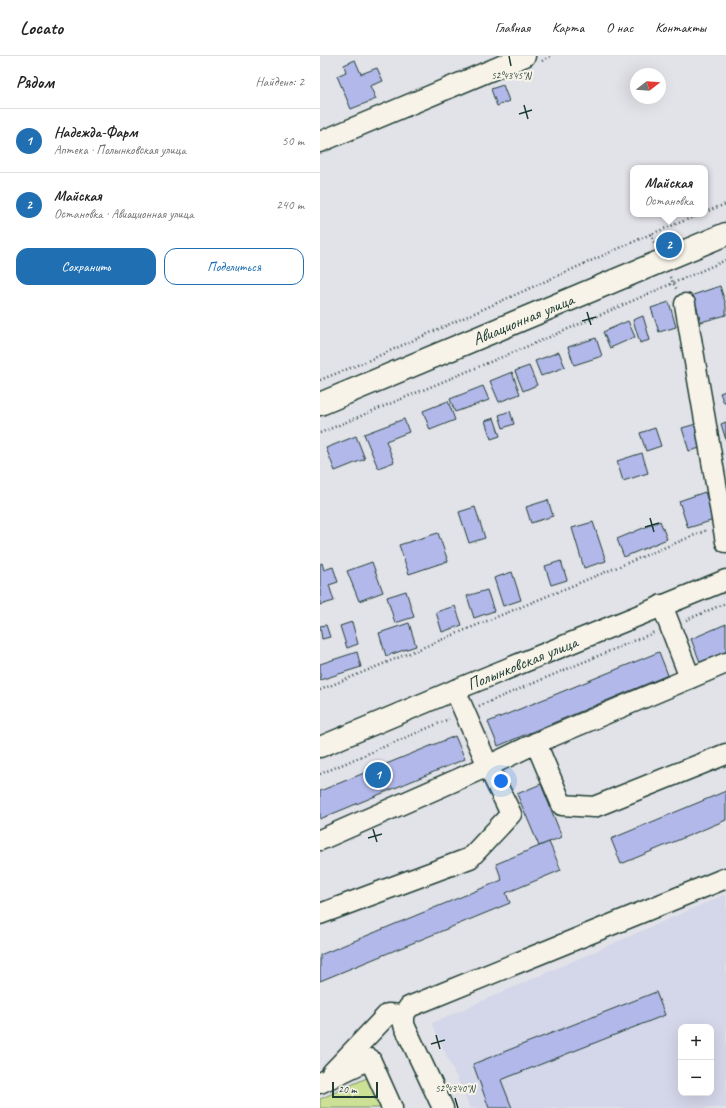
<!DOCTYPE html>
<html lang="ru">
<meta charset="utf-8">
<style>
body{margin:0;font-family:Caveat,sans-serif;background:#f6f6f6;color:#222}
.controls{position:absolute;right:12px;bottom:12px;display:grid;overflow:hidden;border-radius:8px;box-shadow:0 4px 16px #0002}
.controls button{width:36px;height:36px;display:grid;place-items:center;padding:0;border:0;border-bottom:1px solid #e0e0e0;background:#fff;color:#222;font:20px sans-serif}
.compass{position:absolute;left:310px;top:12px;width:36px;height:36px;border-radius:50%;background:#fff;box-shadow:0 4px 16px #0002;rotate:73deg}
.scale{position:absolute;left:12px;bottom:10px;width:46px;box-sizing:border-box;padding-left:4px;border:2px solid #1f3d34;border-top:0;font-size:11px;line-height:14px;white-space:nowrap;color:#1f3d34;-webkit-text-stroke:3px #f7f3e8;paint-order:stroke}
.you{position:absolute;left:181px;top:725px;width:14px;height:14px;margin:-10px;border:3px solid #fff;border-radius:50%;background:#1a73e8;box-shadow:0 0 0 6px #1a73e833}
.badge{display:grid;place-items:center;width:26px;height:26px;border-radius:50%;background:#1f6fb2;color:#fff;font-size:13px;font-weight:700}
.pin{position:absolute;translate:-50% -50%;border:2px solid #fff;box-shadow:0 1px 4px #0006}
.popup{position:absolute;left:310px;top:109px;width:78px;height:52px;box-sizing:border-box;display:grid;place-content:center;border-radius:8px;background:#fff;filter:drop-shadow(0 1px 3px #0005);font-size:13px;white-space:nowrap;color:#767676}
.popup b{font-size:15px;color:#222}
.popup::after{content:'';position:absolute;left:50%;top:100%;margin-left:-8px;border:8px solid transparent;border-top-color:#fff}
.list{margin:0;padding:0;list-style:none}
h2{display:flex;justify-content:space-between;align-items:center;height:52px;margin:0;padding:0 16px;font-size:17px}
h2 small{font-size:13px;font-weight:400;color:#767676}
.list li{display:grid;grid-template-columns:26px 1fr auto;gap:12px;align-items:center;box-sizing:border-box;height:64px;padding:0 16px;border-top:1px solid #e0e0e0}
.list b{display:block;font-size:15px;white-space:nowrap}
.list p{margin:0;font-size:13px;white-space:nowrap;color:#767676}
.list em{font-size:13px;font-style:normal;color:#767676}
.actions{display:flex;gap:8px;padding:12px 16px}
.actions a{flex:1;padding:9px 0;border:1px solid #1f6fb2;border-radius:12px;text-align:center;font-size:14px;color:#1f6fb2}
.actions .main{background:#1f6fb2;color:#fff}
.map{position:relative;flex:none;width:406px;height:1052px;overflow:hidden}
header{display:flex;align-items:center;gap:24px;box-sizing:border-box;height:56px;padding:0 20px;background:#fff;border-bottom:1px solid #e0e0e0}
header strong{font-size:19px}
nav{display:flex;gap:22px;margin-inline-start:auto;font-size:14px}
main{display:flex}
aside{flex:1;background:#fff}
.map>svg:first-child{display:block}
</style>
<header>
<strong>Locato</strong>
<nav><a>Главная</a><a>Карта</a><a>О нас</a><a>Контакты</a></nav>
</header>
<main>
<aside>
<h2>Рядом<small>Найдено: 2</small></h2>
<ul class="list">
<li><span class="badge">1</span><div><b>Надежда-Фарм</b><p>Аптека · Полынковская улица</p></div><em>50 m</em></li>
<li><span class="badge">2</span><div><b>Майская</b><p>Остановка · Авиационная улица</p></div><em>240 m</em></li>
</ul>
<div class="actions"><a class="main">Сохранить</a><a>Поделиться</a></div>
</aside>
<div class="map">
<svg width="406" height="1052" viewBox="0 0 406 1052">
<rect width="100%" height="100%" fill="#e2e2e9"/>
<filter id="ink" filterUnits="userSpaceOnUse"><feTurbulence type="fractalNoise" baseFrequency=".025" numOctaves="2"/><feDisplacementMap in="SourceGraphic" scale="8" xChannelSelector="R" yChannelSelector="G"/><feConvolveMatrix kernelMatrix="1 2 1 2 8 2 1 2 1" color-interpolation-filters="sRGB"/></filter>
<g filter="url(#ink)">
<path fill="#d4d6e9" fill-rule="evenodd" d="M 406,838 L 406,1052 L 150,1052 L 112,967 ZM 361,971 L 391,971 L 391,1037 L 361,1037 Z"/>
<polygon fill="#cde196" stroke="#768f65" points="49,1021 62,1052 0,1052 0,1043"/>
<g fill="#b2b9ea" stroke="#1f3d34">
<polygon points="35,4 41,18 57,12 63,25 50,30 56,43 31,53 17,20 26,16 24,9"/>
<polygon points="183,29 189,45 177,50 171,33"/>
<polygon points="400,230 406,249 406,259 381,266 373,239"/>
<polygon points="349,246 356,271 339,276 331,252"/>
<polygon points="323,260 330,284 320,287 313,264"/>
<polygon points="308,265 315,281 290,292 283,276"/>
<polygon points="276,282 282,300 254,309 248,291"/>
<polygon points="239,296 245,311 221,320 215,305"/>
<polygon points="209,310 217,329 203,335 195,315"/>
<polygon points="192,316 200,338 179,346 170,325"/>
<polygon points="163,330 169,344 135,356 130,343"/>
<polygon points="406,335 406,347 404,347 400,337"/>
<polygon points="128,345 135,364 110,374 103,355"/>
<polygon points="190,355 194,368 183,372 179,359"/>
<polygon points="174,362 180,380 171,383 165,365"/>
<polygon points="84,363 89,376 66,385 74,406 58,412 44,378"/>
<polygon points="406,366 406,384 401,368"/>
<polygon points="376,368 384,391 369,395 362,372"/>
<polygon points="335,372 341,390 326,395 320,377"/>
<polygon points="36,380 45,403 15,415 6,392"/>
<polygon points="322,397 328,417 303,425 297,405"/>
<polygon points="385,436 394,464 368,472 359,445"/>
<polygon points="228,444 233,460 211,467 206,451"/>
<polygon points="155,451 165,482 149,487 139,456"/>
<polygon points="340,465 347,483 304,501 297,483"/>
<polygon points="273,466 286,505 264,512 252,472"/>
<polygon points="118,477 128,505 89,518 79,489"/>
<polygon points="241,505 247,524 231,529 225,510"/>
<polygon points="52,506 63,536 39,545 27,515"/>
<polygon points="2,507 4,514 13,511 18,526 9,529 14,545 0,549 0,508"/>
<polygon points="192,516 201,544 183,550 174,522"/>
<polygon points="167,534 174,555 154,562 147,540"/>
<polygon points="86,535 94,561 75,567 67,541"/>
<polygon points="135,550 142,569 122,576 116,556"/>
<polygon points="32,566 38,588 27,592 20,570"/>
<polygon points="89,567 96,590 66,600 59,577"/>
<polygon points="406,568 406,596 380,606 371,583"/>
<polygon points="6,569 10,581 2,583 0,570"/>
<polygon points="37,596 41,611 0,624 0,608"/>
<polygon points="339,596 348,619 178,690 168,666"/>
<polygon points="135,680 145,703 0,763 0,735"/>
<polygon points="221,728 242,781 219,790 197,738"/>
<polygon points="406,735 406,764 301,808 291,783"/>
<polygon points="229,786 241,814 186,837 190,847 0,925 0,899 182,824 176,808"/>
<polygon points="336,936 345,959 181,1024 192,1052 169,1052 153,1008"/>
</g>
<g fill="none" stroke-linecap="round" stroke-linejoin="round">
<defs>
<g id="minor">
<polyline points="0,86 205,0"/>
<polyline points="365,248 406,486"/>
<polyline points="342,549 370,622"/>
<polyline points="216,687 242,749 274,751 406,698"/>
<path id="s1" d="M 0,691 L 135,634 L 406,524"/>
<polyline points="0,784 168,710 216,687 406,607"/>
<polyline points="0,858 150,802 191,758 168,710 135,634"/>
<polyline points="12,1017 68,958 84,959"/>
<polyline points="0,1027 50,1003 72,1052"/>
<polyline points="123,1052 84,969 84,959 89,951 406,822"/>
</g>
<g id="major">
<path id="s2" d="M 0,348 L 406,178"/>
</g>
</defs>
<use href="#minor" stroke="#1f3d34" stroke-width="23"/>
<use href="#major" stroke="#1f3d34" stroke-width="25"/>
<g stroke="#1f3d34" stroke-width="2.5" stroke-dasharray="1 3" stroke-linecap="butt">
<polyline points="222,5 232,0"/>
<polyline points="385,156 406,148"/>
<polyline points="331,178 335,189"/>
<polyline points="350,221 357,234"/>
<polyline points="0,324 45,306 331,178 381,158"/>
<polyline points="0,377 225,283 406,204"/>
<polyline points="366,564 406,547"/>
<polyline points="0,634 387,474"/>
<polyline points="159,650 335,576"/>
<polyline points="0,718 129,663"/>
</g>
<use href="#minor" stroke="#f7f3e8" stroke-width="20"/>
<use href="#major" stroke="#f7f3e8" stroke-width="22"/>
</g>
</g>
<path fill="none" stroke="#1f3d34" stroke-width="1.5" d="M 189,0 L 191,10M 204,49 L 208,63M 199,58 L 212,54M 267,256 L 271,269M 262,265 L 276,261M 330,462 L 334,476M 325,471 L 339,467M 53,773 L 57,786M 48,782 L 62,778M 116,979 L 120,993M 111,988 L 125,984M 135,1042 L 138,1052"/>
<g text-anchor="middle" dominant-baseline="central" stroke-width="4" stroke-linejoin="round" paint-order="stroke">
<g font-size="17" fill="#1f3d34" stroke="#f7f3e8">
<text stroke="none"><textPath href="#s2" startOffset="220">Авиационная улица</textPath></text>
<text stroke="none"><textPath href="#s1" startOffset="219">Полынковская улица</textPath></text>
</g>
</g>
<g font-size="10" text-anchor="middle" fill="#1f3d34" stroke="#f7f3e8" stroke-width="4" stroke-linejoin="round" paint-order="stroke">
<text x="191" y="23">52°43'45"N</text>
<text x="135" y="1036">52°43'40"N</text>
</g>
</svg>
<div class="controls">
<button>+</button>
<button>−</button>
</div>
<svg class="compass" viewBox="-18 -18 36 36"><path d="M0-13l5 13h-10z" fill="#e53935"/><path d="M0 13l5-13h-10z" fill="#767676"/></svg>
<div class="scale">20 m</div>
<div class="you"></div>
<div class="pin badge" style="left:58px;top:719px">1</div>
<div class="pin badge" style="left:349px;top:189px">2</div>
<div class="popup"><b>Майская</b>Остановка</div>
</div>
</main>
